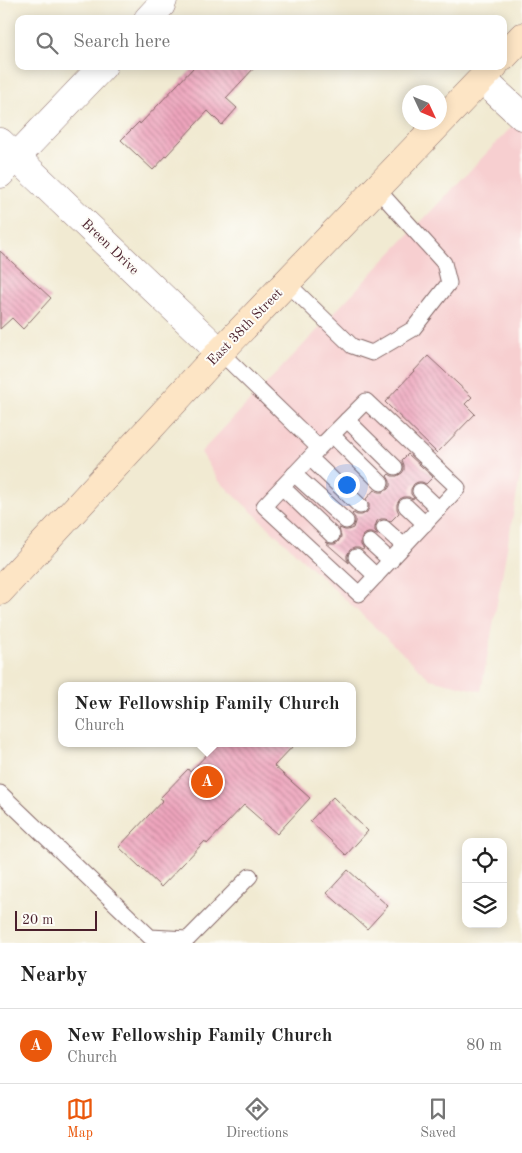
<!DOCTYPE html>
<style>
body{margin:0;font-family:"Old Standard TT",serif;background:#f6f6f6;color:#222}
.controls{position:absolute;right:15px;bottom:15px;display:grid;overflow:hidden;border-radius:10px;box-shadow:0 2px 12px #0003}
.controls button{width:45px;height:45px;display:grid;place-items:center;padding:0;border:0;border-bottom:1px solid #e0e0e0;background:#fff;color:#222;font:25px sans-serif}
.compass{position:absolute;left:402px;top:85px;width:45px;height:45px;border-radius:50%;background:#fff;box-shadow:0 2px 12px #0003;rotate:134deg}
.scale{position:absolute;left:15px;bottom:12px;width:82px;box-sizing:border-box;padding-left:5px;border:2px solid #4a1f2b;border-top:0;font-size:14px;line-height:18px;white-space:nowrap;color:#4a1f2b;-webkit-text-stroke:4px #fdfcf7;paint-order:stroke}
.you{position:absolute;left:346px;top:484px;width:18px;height:18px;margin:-12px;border:4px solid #fff;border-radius:50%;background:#1a73e8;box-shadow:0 0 0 8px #1a73e833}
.badge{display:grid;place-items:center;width:32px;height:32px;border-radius:50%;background:#ea580c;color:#fff;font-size:16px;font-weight:700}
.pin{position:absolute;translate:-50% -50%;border:2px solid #fff;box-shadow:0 1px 5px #0006}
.popup{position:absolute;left:58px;top:682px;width:298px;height:65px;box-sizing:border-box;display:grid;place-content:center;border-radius:10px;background:#fff;filter:drop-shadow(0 1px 4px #0005);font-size:16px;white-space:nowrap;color:#767676}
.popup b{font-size:19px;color:#222}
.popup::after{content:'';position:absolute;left:50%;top:100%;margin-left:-10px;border:10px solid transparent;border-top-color:#fff}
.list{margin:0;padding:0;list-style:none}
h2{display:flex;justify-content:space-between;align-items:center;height:65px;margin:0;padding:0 20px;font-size:21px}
h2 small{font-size:16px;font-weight:400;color:#767676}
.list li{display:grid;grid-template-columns:32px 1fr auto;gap:15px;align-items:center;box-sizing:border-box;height:75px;padding:0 20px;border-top:1px solid #e0e0e0}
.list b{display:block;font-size:19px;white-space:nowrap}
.list p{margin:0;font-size:16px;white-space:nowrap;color:#767676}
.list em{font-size:16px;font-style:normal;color:#767676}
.icon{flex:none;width:28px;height:28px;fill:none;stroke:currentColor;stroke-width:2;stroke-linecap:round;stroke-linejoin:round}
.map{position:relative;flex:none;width:522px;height:943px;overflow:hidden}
.search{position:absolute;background:#fff;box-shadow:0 2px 12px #0003;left:15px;right:15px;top:15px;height:55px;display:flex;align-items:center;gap:12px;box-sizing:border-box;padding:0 18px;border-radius:10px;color:#767676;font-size:19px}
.sheet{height:140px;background:#fff}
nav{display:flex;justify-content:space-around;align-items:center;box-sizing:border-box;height:70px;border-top:1px solid #e0e0e0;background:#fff;font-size:14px;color:#767676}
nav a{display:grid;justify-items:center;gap:2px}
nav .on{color:#ea580c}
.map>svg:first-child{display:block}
</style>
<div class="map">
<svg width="522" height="943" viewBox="0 0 522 943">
<defs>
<pattern id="building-back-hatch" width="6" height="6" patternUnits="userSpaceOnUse" patternTransform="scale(1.25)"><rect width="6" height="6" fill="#eea5bd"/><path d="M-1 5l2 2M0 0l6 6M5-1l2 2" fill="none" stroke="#c3869a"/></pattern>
</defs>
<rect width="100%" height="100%" fill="#fdfcf7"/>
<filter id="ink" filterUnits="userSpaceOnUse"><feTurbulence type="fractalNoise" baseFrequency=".02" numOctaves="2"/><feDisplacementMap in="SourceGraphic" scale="10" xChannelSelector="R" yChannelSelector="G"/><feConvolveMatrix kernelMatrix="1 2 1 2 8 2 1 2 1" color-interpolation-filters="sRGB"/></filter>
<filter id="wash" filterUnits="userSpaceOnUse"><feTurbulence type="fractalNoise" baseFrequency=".0096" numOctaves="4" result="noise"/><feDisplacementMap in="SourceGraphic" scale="20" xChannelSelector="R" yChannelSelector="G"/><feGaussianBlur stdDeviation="1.12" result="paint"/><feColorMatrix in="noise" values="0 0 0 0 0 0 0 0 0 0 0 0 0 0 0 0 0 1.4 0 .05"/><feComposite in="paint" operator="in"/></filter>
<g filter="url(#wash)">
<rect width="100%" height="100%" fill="#f1ead2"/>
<polygon fill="#f7cfd0" points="522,116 522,466 481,691 430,679 218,480 201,452"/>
<g id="blocks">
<g fill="url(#building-back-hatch)">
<polygon points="195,66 256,66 226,98 237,108 222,125 208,111 153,170 121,140 139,122 140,124"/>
<polygon points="0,251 51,298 23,329 12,318 0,329"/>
<polygon points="428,356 472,397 465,404 475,414 437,453 385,402"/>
<polygon points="408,454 433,477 426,484 422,482 418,482 414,484 411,489 411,494 414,498 412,499 409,497 404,497 400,499 397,504 397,509 399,513 391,521 385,519 381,519 377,521 375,527 375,531 378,535 377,535 371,533 368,533 363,535 361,541 361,545 364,549 362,550 359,548 354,548 350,550 347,555 347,559 349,563 325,542 330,544 335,544 338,542 341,537 339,528 345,530 348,530 353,528 355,522 355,518 352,514 353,513 357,515 362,515 367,512 369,508 369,504 366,499 374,490 378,492 383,492 388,489 390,486 390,481 387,476 389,474 392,476 397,476 402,473 404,470 404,465 402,460"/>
<polygon points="218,743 296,743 274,766 310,798 277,834 244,805 207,844 205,841 161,887 119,847 163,800 160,798 188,769 190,772"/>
<polygon points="333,797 368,831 346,855 310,821"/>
<polygon points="348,870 388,906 367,929 327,893"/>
</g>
</g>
</g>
<g filter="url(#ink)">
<use href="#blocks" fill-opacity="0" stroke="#846665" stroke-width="1"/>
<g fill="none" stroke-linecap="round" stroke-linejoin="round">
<defs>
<g id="service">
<polyline points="287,283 352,346 372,353 413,329 449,283 444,263 377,189"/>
<polyline points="220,352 319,448 366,401 458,488 359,594 264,506 319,448"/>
<polyline points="347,420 395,467"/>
<polyline points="332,435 381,483"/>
<polyline points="310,458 360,506"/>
<polyline points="294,474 346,521"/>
<polyline points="282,487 332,535"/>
<polyline points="420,491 439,509"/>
<polyline points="406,506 425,524"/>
<polyline points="384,528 404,546"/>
<polyline points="370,542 391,561"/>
<polyline points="356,557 376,576"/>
<polyline points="0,793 150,937 188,939 250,876"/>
</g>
<g id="minor">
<polyline points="148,19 161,5 163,0"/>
<polyline points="482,79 522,116"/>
<polyline points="0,142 220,352"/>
<polyline points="0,174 103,66"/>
</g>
<g id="secondary">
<polyline points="503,57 522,37"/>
<polyline points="0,591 220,352 494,66"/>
</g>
</defs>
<use href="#service" stroke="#846665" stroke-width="17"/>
<use href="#minor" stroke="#846665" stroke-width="29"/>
<use href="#secondary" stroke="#846665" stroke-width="29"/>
<use href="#service" stroke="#fff" stroke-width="15"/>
<use href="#minor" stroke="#fff" stroke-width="28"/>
<use href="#secondary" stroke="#fde5c5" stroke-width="28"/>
</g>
</g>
<g text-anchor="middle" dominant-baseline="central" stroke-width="4" stroke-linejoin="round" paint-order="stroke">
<g font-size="14" fill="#4a1f2b" stroke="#fdfcf7">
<text transform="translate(110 247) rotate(44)">Breen Drive</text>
<text transform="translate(245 327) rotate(-46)">East 38th Street</text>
</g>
</g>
</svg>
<div class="controls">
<button><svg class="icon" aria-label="locate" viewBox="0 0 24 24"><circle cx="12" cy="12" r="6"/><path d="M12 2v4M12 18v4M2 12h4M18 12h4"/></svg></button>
<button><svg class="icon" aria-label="layers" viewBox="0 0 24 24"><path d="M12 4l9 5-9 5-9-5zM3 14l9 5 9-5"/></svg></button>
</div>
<svg class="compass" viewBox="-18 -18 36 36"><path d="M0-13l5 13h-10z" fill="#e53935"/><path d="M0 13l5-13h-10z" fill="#767676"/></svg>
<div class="scale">20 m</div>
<div class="you"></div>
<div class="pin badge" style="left:207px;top:782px">A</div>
<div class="popup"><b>New Fellowship Family Church</b>Church</div>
<div class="search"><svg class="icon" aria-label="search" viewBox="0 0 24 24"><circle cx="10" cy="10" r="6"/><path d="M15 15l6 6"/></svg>Search here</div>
</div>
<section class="sheet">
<h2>Nearby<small></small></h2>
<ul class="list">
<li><span class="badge">A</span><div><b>New Fellowship Family Church</b><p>Church</p></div><em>80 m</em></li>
</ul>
</section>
<nav>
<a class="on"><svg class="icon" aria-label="map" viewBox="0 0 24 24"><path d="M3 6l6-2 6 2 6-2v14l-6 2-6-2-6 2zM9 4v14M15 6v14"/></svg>Map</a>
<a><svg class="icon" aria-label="directions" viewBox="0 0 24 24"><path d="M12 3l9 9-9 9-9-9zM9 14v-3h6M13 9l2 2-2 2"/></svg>Directions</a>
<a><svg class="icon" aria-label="saved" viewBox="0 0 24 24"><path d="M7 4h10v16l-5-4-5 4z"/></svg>Saved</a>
</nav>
